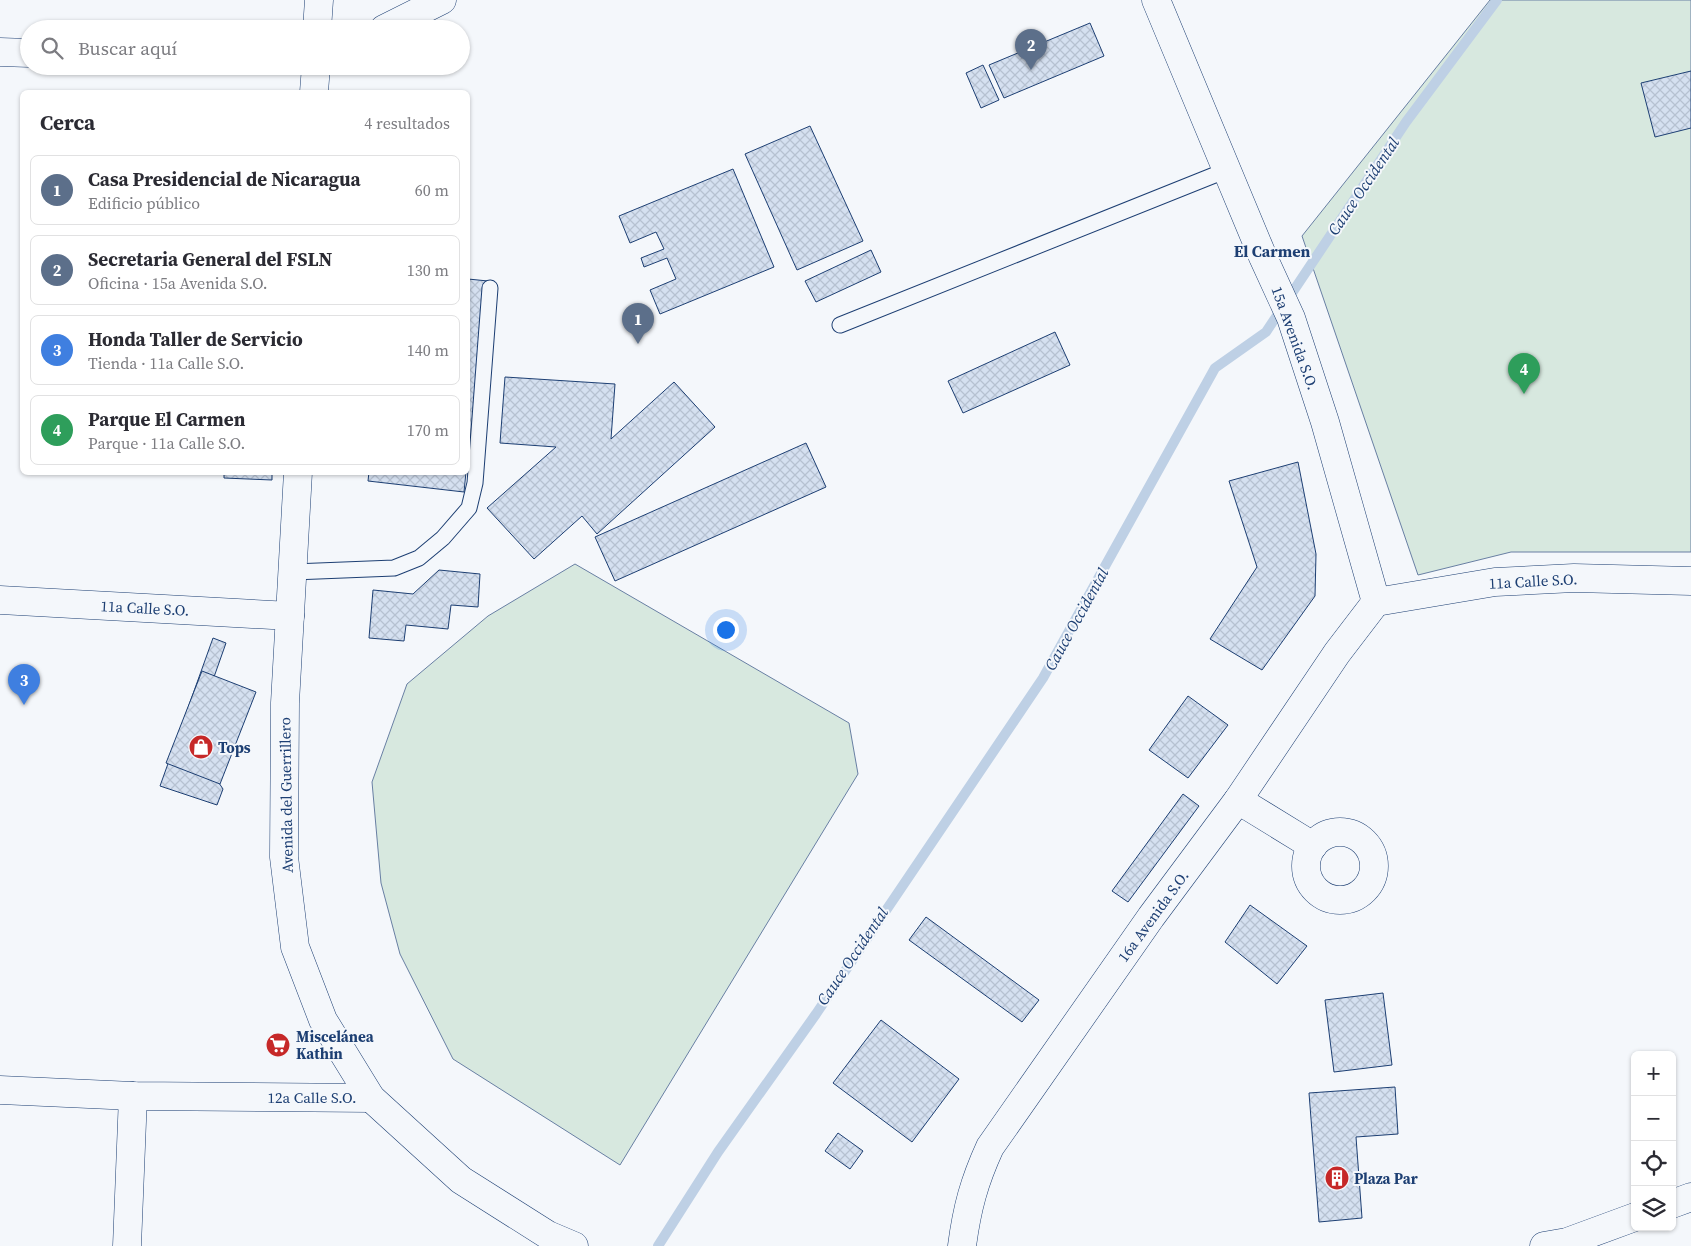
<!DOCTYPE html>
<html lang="es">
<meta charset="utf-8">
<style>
body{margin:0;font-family:"Source Serif 4",serif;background:#f2f2f3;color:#2b2b33}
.controls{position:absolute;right:15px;bottom:15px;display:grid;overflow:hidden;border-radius:8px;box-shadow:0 1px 4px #0004}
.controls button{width:45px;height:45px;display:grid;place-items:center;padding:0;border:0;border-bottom:1px solid #e1e1e2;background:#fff;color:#2b2b33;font:25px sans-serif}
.you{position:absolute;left:725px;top:629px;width:18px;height:18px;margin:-12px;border:4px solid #fff;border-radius:50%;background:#1a73e8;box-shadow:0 0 0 8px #1a73e833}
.badge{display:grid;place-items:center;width:32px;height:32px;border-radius:50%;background:#0f766e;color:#fff;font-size:16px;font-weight:700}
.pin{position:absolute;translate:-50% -41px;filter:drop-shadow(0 1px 2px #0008)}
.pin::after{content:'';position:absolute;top:26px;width:18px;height:15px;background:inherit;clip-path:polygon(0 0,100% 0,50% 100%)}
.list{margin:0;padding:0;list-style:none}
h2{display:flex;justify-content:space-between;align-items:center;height:65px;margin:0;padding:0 20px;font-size:21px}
h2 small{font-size:16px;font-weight:400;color:#7c7c81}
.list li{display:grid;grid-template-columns:32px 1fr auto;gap:15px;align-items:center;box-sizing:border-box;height:70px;margin:0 10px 10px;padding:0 10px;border:1px solid #e1e1e2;border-radius:8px}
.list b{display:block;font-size:19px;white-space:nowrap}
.list p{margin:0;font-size:16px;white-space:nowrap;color:#7c7c81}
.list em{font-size:16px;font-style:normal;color:#7c7c81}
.icon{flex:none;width:28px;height:28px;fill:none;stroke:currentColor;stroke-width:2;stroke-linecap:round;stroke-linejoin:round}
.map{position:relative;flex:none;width:1691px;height:1246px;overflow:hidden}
.search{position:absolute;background:#fff;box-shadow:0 1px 4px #0004;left:20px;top:20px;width:450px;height:55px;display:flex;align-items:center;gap:12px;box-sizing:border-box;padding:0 18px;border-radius:28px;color:#7c7c81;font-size:19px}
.panel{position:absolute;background:#fff;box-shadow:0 1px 4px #0004;left:20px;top:90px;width:450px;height:385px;border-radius:8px}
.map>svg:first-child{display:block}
</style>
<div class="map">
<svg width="1691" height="1246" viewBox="0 0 1691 1246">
<defs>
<pattern id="building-cross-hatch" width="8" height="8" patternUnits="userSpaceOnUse" patternTransform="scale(1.25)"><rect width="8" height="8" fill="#d5e0f0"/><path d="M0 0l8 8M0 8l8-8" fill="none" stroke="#b6c1d1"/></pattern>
</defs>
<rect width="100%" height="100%" fill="#f4f7fb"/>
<g fill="#d7e8df" stroke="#687fa3">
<polygon points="1490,0 1691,0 1691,552 1511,552 1418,575 1302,236"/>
<polygon points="575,564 849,723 858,774 620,1165 453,1059 400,954 381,883 372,782 407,684 488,616"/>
</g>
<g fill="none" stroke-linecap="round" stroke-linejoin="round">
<polyline stroke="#bed0e5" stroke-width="10" points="658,1246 718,1152 816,1014 1043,678 1215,368 1266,332 1406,122 1497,0"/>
</g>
<g fill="url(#building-cross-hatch)" stroke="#1d3f73">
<polygon points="1090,23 1104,56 1004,98 989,65"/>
<polygon points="983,65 999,100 981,108 966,73"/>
<polygon points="1691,71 1691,128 1655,137 1641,83"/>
<polygon points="810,126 863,241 797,270 745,154"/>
<polygon points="733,169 774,267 660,314 650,290 676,279 667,258 644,267 641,258 664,249 656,232 630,243 619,216"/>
<polygon points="871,250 881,272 816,302 805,281"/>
<polygon points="468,279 488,281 468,462"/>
<polygon points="1055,332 1070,365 963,413 948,381"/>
<polygon points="505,377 615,384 611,439 674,382 715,427 597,534 582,516 534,559 487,508 556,447 500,443"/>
<polygon points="806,443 826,487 615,581 595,537"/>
<polygon points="1298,462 1316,554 1315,596 1262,670 1210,639 1257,567 1229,481"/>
<polygon points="208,472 262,472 262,476"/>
<polygon points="224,472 272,472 272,480 224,478"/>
<polygon points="369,472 466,472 464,492 368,481"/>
<polygon points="439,570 480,574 478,607 451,605 448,629 406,625 404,641 369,638 373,590 413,594"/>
<polygon points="213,638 226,643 214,677 232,684 224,708 240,714 217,780 223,789 217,805 160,786"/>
<polygon points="202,671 256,692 220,784 166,763"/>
<polygon points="1188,696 1228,725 1188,778 1149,750"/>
<polygon points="1183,794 1199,806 1128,902 1112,891"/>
<polygon points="1250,905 1307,946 1277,984 1225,942"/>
<polygon points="926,917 1039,1000 1022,1022 909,940"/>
<polygon points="1383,993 1392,1065 1334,1072 1325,1000"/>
<polygon points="881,1020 959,1079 912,1142 833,1083"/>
<polygon points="1395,1087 1398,1134 1356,1137 1362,1218 1319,1222 1309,1093"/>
<polygon points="838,1133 863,1151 850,1169 825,1151"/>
</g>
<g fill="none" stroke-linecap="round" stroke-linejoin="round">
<defs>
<g id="lane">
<polyline points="840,325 1227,170"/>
<polyline points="293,572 394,568 419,558 443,538 469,508 475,483 490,288"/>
</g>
<g id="street">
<polyline points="1156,0 1263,257 1291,318 1325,422 1376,602"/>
<polyline points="384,29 442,0"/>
<polyline points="0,52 29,53"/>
<polyline points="0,600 290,616"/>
<polyline points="1376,602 1495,582 1574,578 1691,581"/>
<polyline points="1238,800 1313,846"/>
<circle cx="1340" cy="866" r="34"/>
<polyline points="0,1090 133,1096 371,1098"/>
<polyline points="127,1246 133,1096"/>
<path d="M 962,1246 C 967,1208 974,1182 990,1147 L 1151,917 L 1238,800 L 1337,653 L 1376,602"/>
</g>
<g id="secondary">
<polyline points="317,29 319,0"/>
<polyline points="314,92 316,66"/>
<polyline points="298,472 285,703 284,857 295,947 323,1020 371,1098 461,1180 548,1235 574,1246"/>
<polyline points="1672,1204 1691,1197"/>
<polyline points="1544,1246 1567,1242 1635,1217"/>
</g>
</defs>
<use href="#lane" stroke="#1d3f73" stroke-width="17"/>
<use href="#street" stroke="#1d3f73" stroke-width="29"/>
<use href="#secondary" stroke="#1d3f73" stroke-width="29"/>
<use href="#lane" stroke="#f4f7fb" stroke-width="15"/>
<use href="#street" stroke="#f4f7fb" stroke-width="28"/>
<use href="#secondary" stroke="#f4f7fb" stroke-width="28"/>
</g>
<defs>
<symbol id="shop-disc" viewBox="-11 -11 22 22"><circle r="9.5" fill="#c62828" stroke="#f4f7fb"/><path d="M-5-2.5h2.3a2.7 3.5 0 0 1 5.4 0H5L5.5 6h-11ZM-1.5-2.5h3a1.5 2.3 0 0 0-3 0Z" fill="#fff"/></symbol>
<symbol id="supermarket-disc" viewBox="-11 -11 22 22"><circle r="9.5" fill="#c62828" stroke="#f4f7fb"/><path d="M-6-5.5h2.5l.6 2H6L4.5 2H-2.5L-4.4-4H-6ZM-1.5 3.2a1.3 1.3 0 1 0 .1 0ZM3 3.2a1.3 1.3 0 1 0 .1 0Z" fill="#fff"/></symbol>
<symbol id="building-disc" viewBox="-11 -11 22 22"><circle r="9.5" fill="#c62828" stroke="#f4f7fb"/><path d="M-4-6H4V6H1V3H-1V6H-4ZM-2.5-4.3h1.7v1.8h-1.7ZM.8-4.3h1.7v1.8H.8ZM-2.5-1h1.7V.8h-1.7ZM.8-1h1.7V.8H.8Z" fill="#fff"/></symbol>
</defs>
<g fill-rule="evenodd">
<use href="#shop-disc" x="187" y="733" width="28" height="28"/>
<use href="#supermarket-disc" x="264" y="1031" width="28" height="28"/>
<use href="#building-disc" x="1323" y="1164" width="28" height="28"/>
</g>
<g text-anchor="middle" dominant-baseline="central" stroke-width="4" stroke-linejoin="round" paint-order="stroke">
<g font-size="15" fill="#1d3f73" stroke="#f4f7fb">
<text transform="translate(1295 338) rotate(70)">15a Avenida S.O.</text>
<text transform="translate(1533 581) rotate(-3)">11a Calle S.O.</text>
<text transform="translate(145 608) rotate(3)">11a Calle S.O.</text>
<text transform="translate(286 795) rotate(-91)">Avenida del Guerrillero</text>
<text transform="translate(1153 916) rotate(-54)">16a Avenida S.O.</text>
<text x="312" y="1097">12a Calle S.O.</text>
</g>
<g font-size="15" font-weight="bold" fill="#1d3f73" stroke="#f4f7fb" text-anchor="start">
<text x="218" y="747">Tops</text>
<text x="296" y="1036">Miscelánea<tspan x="296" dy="17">Kathin</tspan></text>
<text x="1354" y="1178">Plaza Par</text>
</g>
<g font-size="16" font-style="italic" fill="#1d3f73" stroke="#f4f7fb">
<text transform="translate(1363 186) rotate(-56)">Cauce Occidental</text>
<text transform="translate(1076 619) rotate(-61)">Cauce Occidental</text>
<text transform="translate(852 956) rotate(-56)">Cauce Occidental</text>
</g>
<g font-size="16" font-weight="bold" fill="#1d3f73" stroke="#f4f7fb">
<text x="1272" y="251">El Carmen</text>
</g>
</g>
</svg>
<div class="controls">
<button>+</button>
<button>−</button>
<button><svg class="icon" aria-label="locate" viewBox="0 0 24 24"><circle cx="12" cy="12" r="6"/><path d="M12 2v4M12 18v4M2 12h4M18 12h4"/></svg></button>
<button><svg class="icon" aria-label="layers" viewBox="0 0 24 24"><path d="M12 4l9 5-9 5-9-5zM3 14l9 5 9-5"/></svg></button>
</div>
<div class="you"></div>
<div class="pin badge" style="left:638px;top:344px;background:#5c6f8a">1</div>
<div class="pin badge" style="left:1031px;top:70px;background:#5c6f8a">2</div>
<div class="pin badge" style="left:24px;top:705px;background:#3f7fe0">3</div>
<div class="pin badge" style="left:1524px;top:394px;background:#2e9e5b">4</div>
<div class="search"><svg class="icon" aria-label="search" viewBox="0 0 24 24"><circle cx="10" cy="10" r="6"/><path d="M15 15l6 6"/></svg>Buscar aquí</div>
<section class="panel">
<h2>Cerca<small>4 resultados</small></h2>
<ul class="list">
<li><span class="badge" style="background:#5c6f8a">1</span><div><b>Casa Presidencial de Nicaragua</b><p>Edificio público</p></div><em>60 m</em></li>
<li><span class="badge" style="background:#5c6f8a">2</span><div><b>Secretaria General del FSLN</b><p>Oficina · 15a Avenida S.O.</p></div><em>130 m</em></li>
<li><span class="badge" style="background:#3f7fe0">3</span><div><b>Honda Taller de Servicio</b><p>Tienda · 11a Calle S.O.</p></div><em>140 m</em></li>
<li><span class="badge" style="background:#2e9e5b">4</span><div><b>Parque El Carmen</b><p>Parque · 11a Calle S.O.</p></div><em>170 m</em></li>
</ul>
</section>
</div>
